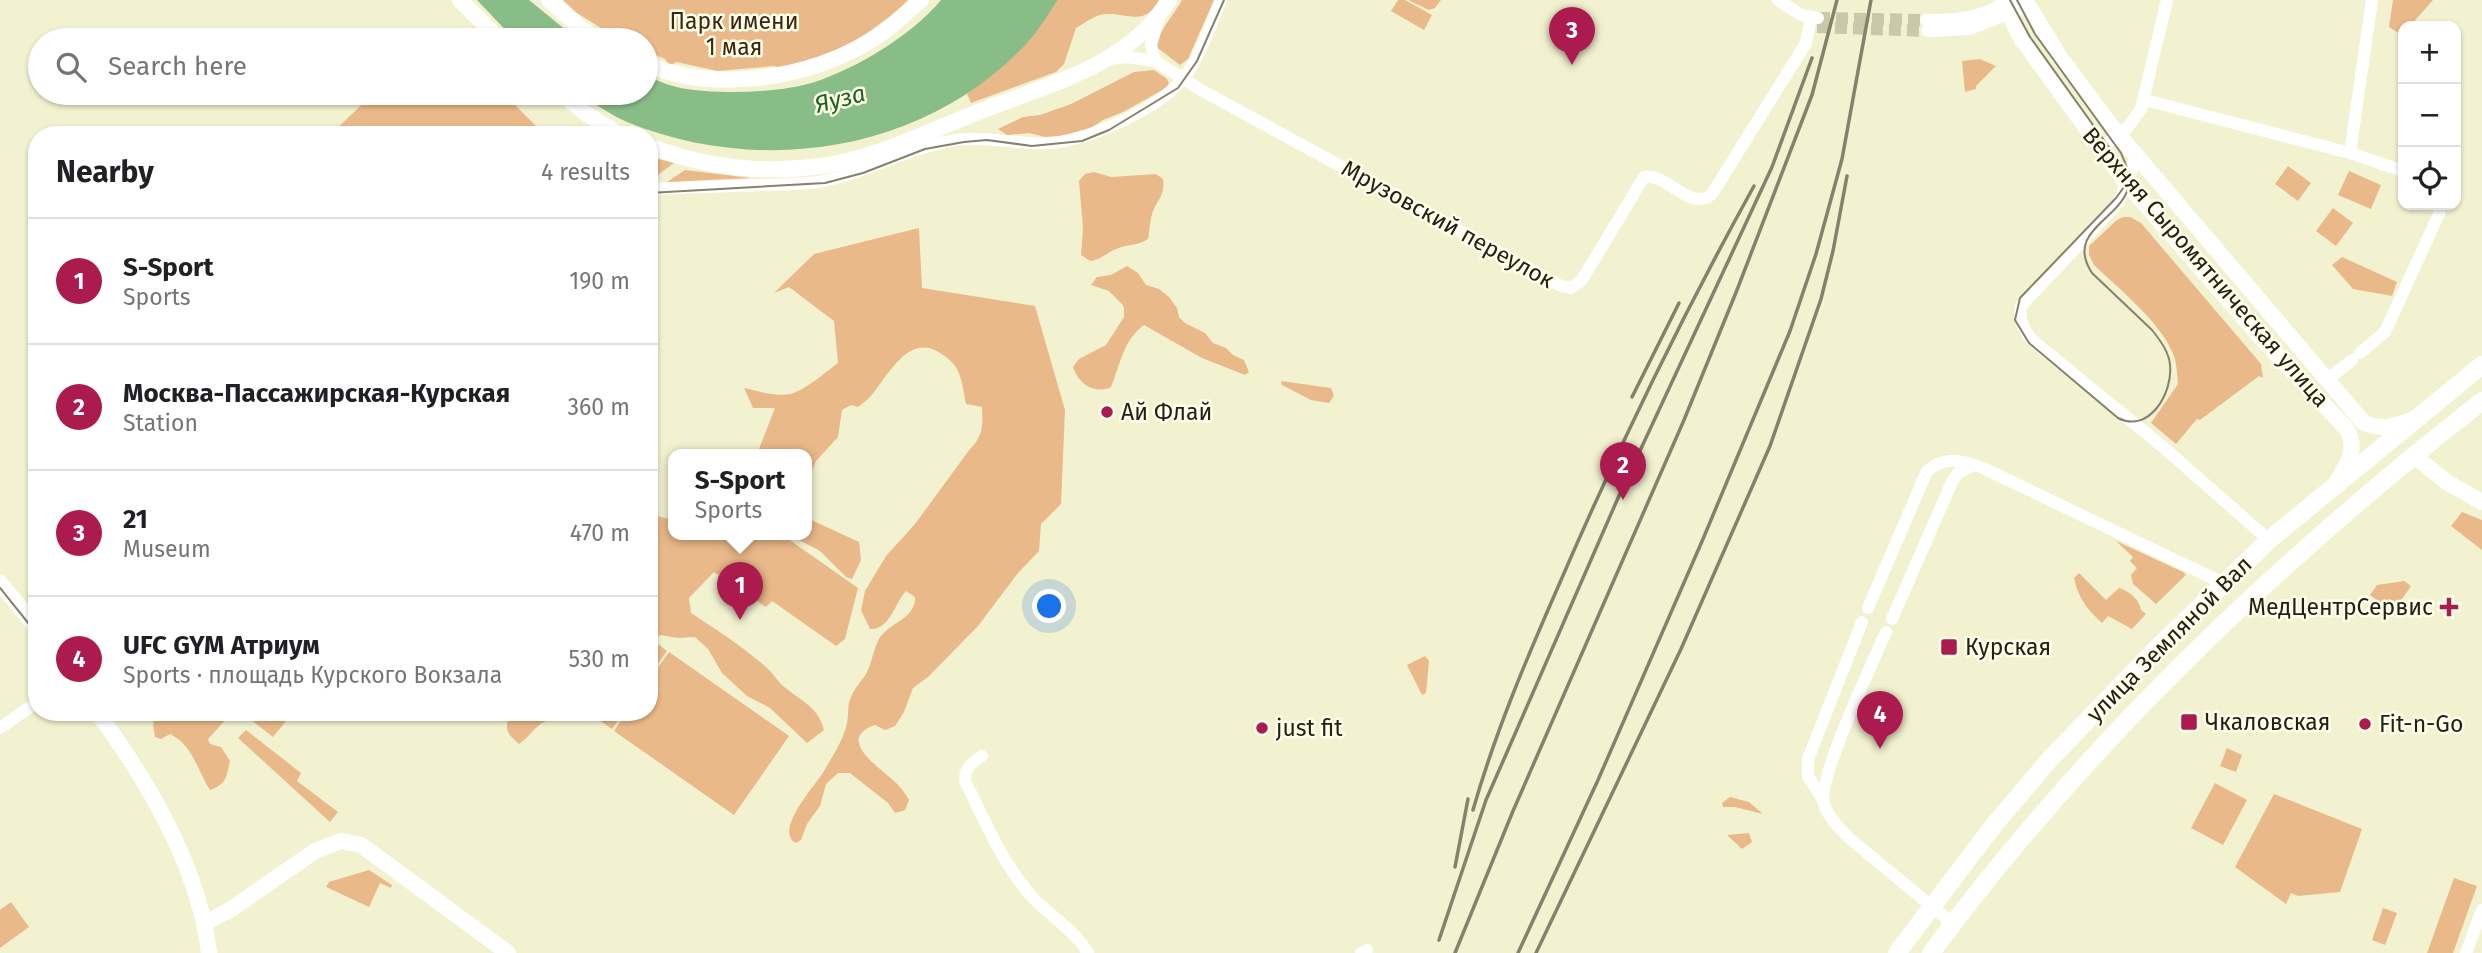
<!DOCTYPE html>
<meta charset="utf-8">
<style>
body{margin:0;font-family:"Fira Sans",sans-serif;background:#f6f6f6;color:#202124}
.controls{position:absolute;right:21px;top:21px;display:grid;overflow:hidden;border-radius:14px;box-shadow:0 2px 5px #0004}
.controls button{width:63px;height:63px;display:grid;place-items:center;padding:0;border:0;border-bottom:2px solid #e0e0e0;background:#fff;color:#202124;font:35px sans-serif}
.you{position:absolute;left:1050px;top:607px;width:24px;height:24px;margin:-18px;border:5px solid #fff;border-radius:50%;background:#1a73e8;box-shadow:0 0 0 10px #1a73e833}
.badge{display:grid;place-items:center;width:46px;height:46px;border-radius:50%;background:#ac1b4e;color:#fff;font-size:23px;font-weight:700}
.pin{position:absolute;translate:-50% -58px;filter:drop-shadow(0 2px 4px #0008)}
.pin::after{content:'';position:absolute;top:37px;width:24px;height:21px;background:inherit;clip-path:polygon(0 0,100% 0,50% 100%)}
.popup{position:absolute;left:668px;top:449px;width:144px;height:91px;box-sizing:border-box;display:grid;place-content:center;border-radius:14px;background:#fff;filter:drop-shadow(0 2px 5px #0005);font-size:23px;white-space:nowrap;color:#757577}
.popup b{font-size:26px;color:#202124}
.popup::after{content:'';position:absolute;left:50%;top:100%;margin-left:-14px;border:14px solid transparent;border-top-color:#fff}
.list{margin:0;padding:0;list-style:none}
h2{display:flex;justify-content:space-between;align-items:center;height:91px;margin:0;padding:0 28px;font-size:30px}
h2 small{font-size:23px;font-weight:400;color:#757577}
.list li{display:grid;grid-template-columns:46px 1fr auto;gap:21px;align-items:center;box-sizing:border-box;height:126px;padding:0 28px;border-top:2px solid #e0e0e0}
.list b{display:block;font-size:26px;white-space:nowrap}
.list p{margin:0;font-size:23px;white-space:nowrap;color:#757577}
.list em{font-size:23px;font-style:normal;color:#757577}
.icon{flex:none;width:38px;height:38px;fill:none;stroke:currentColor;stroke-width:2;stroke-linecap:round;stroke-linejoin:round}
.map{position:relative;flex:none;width:2482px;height:953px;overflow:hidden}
.search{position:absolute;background:#fff;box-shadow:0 2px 5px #0004;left:28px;top:28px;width:630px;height:77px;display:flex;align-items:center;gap:18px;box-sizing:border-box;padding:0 24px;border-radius:38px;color:#757577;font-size:26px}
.panel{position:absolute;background:#fff;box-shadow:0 2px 5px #0004;left:28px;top:126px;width:630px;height:595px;border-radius:28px}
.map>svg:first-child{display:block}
</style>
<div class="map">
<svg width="2482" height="953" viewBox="0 0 2482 953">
<rect width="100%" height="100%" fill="#f3f2d0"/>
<g fill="#eab989">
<path d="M 563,0 L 908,0 C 896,13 881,23 867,33 C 857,40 851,41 845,51 L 785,69 L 774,66 L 718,71 L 676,62 L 670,66 L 665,59 L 646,51 L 646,40 L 620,40 L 577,13 Z"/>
<path d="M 1058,0 L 1159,0 C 1144,27 1130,13 1106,14 C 1096,14 1085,23 1076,28 L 1064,64 L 1056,72 L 971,103 L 967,94 L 1027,42 Z"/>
<path d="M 1182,0 L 1214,0 L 1188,59 L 1180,65 L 1155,46 C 1156,37 1176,11 1182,0 Z"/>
<polygon points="1398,0 1405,0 1432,15 1424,30 1391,11"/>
<polygon points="1408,0 1441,0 1435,8 1429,10"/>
<polygon points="2393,0 2433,0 2410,26 2403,26 2403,36 2389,27"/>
<polygon points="1980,59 1996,66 1976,86 1976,89 1965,92 1962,61"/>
<polygon points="1154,70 1167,79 1169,83 1166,88 1123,112 1103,120 1089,129 1061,136 1045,137 1029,133 1007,135 998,129 1023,117 1040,115 1071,104 1134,72"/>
<polygon points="374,93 503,93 545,135 330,135"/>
<polygon points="650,157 674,163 658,175 653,175"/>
<polygon points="2288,166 2311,183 2298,201 2275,184"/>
<polygon points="685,170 751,178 667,182"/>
<polygon points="2349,171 2381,185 2371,209 2338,195"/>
<path d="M 1094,172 L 1111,177 L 1156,174 L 1163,179 C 1165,196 1159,197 1153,211 C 1150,219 1150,229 1148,239 C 1138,246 1127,244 1116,249 C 1106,253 1101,260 1090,261 L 1081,255 L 1083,228 L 1079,181 L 1085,174 Z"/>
<polygon points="2333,208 2353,223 2336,246 2316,231"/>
<path d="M 2123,217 L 2130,217 L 2141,223 L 2261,364 L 2263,378 L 2259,376 L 2200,420 L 2197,419 L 2176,444 L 2151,423 L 2178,384 C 2177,375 2177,365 2174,356 C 2161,322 2120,290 2094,265 L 2089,255 L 2089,246 L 2117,220 Z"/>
<path d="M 919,228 L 922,288 L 1035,306 L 1065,410 L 1061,504 L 1041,524 L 1039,551 L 1018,573 L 978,626 L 928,677 L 913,688 L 904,712 L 895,726 L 885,730 L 875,725 C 832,740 886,771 899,786 C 903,790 906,795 909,800 L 905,810 L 895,813 L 888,803 L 850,773 L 838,773 L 826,784 L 820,806 L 807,824 L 801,840 L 796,843 C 773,831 815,786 824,771 C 832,757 844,739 847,723 C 849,715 847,704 851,697 C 854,689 861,682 866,674 C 872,663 873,650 879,639 C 889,622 916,619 915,597 L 906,591 C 894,604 890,630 870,629 L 861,610 L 865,591 L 886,556 L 915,524 L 970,449 C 983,437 983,424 982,407 L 966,404 C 961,380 962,366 940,353 C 910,333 890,372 874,392 C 870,398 864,402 858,407 L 851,405 L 842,410 L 838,437 L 816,461 L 807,481 L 806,454 L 757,454 L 775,408 L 753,408 L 744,388 C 758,391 775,397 790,394 C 804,391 826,372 838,363 L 834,321 L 789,287 L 774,293 L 814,254 Z"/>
<polygon points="2342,257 2397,282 2392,296 2353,289 2332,265"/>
<path d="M 1127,266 L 1138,273 L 1146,285 L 1159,289 L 1169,297 L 1177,308 L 1179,317 L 1185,323 L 1205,333 L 1213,343 L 1226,348 L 1233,355 L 1244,360 L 1249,372 L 1245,375 L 1202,358 L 1144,325 C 1123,340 1120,366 1111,387 C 1094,395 1078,383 1073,367 L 1079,359 L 1106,345 L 1124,317 L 1124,308 L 1122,304 L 1109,291 L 1091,285 L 1097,277 L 1111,275 Z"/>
<polygon points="1281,381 1331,388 1334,396 1329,403 1311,400 1282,385"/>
<polygon points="2462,512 2482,520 2482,550 2451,526"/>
<path d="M 649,514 L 673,520 L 674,534 L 694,534 L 698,537 L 701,534 L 781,534 L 858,588 L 845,639 L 836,646 L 772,601 L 766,607 L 714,572 L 689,598 L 691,613 C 717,630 743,647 766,667 C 772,672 776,679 781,684 C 798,700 818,705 824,730 L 807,743 L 770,708 L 747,696 L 722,673 L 708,649 L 695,637 L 678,638 L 660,635 L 654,641 L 667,651 L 649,676 Z"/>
<polygon points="807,518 859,542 861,560 852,579 846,577 820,551 788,534 806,534"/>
<polygon points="2116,541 2183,572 2186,575 2156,604 2133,584 2131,575 2137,568 2130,561 2133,557"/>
<path d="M 2079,573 L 2106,600 L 2119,588 C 2128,590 2140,600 2141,610 L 2146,614 L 2132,629 L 2108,616 L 2102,623 C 2087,609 2078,598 2074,578 Z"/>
<polygon points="2404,581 2411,586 2393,612 2370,595 2377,585"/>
<polygon points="669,652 789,736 734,815 614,731 627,712 649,712 649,680"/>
<polygon points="1425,656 1429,661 1426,693 1422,695 1407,665"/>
<path d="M 155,712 L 230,712 L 230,715 L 208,739 L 210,744 L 221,747 L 230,761 C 226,777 227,784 210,790 C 197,770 193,745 170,734 L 161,739 L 155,737 L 153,725 Z"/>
<polygon points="256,712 288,712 291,715 273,737 250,719"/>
<path d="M 510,712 L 566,712 L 557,714 C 552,720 548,720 542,723 C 533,729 528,738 519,744 C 505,731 505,731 510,712 Z"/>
<polygon points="588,712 624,712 612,729"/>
<polygon points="246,730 301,773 297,781 338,812 330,822 238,738"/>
<polygon points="2227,748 2242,755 2236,772 2220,766"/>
<polygon points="2215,783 2247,800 2223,845 2191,828"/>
<polygon points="2274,794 2362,829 2340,892 2298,896 2291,893 2286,904 2235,867"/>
<polygon points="1730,797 1749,802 1763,814 1735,807 1723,807 1722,803"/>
<polygon points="1749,833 1752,842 1742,849 1727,835"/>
<polygon points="369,870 392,885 391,888 380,883 369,907 326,887 329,882"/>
<polygon points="2454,878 2477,886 2453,953 2427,953"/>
<polygon points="11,902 29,927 0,948 0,910"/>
<polygon points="2383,908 2397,913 2385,945 2372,940"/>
</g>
<g fill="#89bd87">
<polygon points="477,0 529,0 578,40 515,40"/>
<path d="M 941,0 L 1058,0 C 1048,14 1039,30 1027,43 C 926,152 762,177 627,122 C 610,115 593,102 577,93 L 646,93 L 646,76 C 657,80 669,86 681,88 C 718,95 780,93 815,82 C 859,67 912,35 941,0 Z"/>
</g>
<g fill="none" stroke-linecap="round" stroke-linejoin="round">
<g stroke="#c9c8ab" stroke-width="12" stroke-dasharray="12 6" stroke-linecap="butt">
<polyline points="1818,18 1926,20"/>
<polyline points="1817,27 1927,31"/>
</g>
<g stroke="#fff" stroke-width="12">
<polyline points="1778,0 1801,15 1818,18"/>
<path d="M 1926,20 C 1964,21 1980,16 2014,0"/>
<polyline points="1927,31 1970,29 2028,6"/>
<path d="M 1108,59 L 1127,57 L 1155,61 L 1201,90 L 1559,285 L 1571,288 L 1582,280 L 1644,177 C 1667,172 1690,213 1712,194 L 1806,43 L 1811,17"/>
<polyline points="1155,61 1151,45 1159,18"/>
<polyline points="2145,100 2350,153 2403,171"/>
<polyline points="2100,149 2128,127 2141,109 2167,0"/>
<polyline points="2350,153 2372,0"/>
<path d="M 2136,156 L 2127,183 L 2118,203 L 2021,306 C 2019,321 2023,329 2032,340 L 2163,447 L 2269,540"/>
<path d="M 649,189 C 686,188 723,186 760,185 C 781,184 803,185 824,181 C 866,173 903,150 945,142 C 980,134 1014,145 1050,143 C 1089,141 1166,106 1188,72 C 1202,51 1211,24 1221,0"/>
<polyline points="2360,353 2385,332 2439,214 2440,205"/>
<polyline points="2327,380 2352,360"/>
<path d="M 1868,608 L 1927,471 C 1945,456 1963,460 1983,468 L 2223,583"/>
<polyline points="1892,619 1952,482 1958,473 1974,465"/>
<path d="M 1886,632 C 1873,662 1817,779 1824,803 C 1827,817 1840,828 1849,838 L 1953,924"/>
<polyline points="0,728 37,702"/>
<path d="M 982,756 C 971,763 965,767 965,781 C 985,820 1003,866 1034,899 C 1052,917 1074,930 1088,953"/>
<polyline points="1823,800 1808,776 1808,759 1862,622"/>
<polyline points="1361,953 1367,950"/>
<polyline points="2466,953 2482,910"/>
</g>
<g stroke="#fff" stroke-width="16">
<polyline points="460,0 500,40"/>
<polyline points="549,0 582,29 599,40"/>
<path d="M 2002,0 L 2021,38 L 2124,180 L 2263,340 L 2346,428 C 2359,448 2347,464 2337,482"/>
<path d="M 2025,0 L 2059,56 L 2112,127 L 2363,422 C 2380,431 2395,426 2412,420"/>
<path d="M 646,64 C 715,93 807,79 870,41 C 889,30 905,14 921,0"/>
<polyline points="560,93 588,115 620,135"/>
<path d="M 649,146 C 704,167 763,174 821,166 C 875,159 931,130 981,111 C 1023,94 1070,81 1108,58 C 1133,43 1154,25 1169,0"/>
<polyline points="2413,455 2448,483 2482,502"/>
<polyline points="0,583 37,628"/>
<path d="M 97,712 C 148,781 199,867 209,953"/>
<polyline points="205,923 230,910 315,851 341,841 361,845 508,953"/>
</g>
<g stroke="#fff" stroke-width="18">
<polyline points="1897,953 1994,825 2050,759 2156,649 2269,540 2482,365"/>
<path d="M 1931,953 C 2086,743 2277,562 2482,401"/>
</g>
<g stroke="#83826c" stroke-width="2">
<path d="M 2010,0 L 2030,37 L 2116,157 L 2124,180 L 2124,187 L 2116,198 L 2020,298 L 2015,320 L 2029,343 L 2118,418 C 2149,434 2173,393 2170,365 C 2169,352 2160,340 2152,330 L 2092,273 C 2064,230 2122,220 2129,185 C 2131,173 2125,163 2121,153 L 2035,34 L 2017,0"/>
<polyline points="649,193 825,183 863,173 925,149 964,142 987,140 1032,146 1082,141 1109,130 1178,88 1197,61 1224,0"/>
<polyline points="0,588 37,634"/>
</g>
<g stroke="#83826c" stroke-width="3.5">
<polyline points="1632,397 1679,303"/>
<path d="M 1473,810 C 1495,733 1526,660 1558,587 C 1617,450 1682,316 1754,186"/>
<polyline points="1455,867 1468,799"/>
<polyline points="1439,940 1486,800 1504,759 1618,498 1772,167 1812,58"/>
<polyline points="1455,953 1513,811 1684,420 1737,290 1812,95 1837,0"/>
<polyline points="1518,953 1598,780 1703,539 1790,331 1816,254 1842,159 1871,0"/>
<polyline points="1536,953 1681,649 1770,446 1821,299 1833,251 1847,176"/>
</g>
</g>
<g fill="#ac1b4e" stroke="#fffeea" stroke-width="2.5">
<circle cx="1107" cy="412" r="7"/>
<path d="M2445.5 596.5h7v7h7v7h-7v7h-7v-7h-7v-7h7z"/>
<rect x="1940" y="638" width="18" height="18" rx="3.5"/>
<rect x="2180" y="713" width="18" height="18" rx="3.5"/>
<circle cx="2365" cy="724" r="7"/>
<circle cx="1262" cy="728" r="7"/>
</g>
<g text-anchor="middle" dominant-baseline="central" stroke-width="5" stroke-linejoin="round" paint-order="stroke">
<g font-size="23" fill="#3b250d" stroke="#fffeea">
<text x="734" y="21">Парк имени<tspan x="734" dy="26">1 мая</tspan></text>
</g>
<g font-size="23" fill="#222115" stroke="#fffeea">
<text transform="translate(1448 224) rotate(29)">Мрузовский переулок</text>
<text transform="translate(2206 267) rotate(49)">Верхняя Сыромятническая улица</text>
<text transform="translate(2169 639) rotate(-45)">улица Земляной Вал</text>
</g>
<g font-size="23" fill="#222115" stroke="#fffeea" text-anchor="start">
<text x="1121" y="412">Ай Флай</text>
<text x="2433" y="607" text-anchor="end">МедЦентрСервис</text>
<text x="1965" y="647">Курская</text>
<text x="2205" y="722">Чкаловская</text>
<text x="2379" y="724">Fit-n-Go</text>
<text x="1276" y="728">just fit</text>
</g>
<g font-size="24" font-style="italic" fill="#1c631e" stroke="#fffeea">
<text transform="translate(840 99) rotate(-14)">Яуза</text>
</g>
</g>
</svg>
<div class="controls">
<button>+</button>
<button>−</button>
<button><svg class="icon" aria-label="locate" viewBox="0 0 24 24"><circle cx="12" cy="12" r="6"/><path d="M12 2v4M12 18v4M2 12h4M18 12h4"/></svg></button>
</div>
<div class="you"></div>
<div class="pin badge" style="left:740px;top:620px">1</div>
<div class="popup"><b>S-Sport</b>Sports</div>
<div class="pin badge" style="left:1623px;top:500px">2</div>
<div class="pin badge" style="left:1572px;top:65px">3</div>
<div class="pin badge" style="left:1880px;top:749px">4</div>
<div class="search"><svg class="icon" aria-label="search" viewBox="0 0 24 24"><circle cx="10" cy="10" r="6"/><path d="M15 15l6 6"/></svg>Search here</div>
<section class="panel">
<h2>Nearby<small>4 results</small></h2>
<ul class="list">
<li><span class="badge">1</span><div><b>S-Sport</b><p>Sports</p></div><em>190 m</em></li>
<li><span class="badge">2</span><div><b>Москва-Пассажирская-Курская</b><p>Station</p></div><em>360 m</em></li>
<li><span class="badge">3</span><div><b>21</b><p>Museum</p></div><em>470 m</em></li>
<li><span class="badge">4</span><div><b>UFC GYM Атриум</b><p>Sports · площадь Курского Вокзала</p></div><em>530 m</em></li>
</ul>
</section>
</div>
